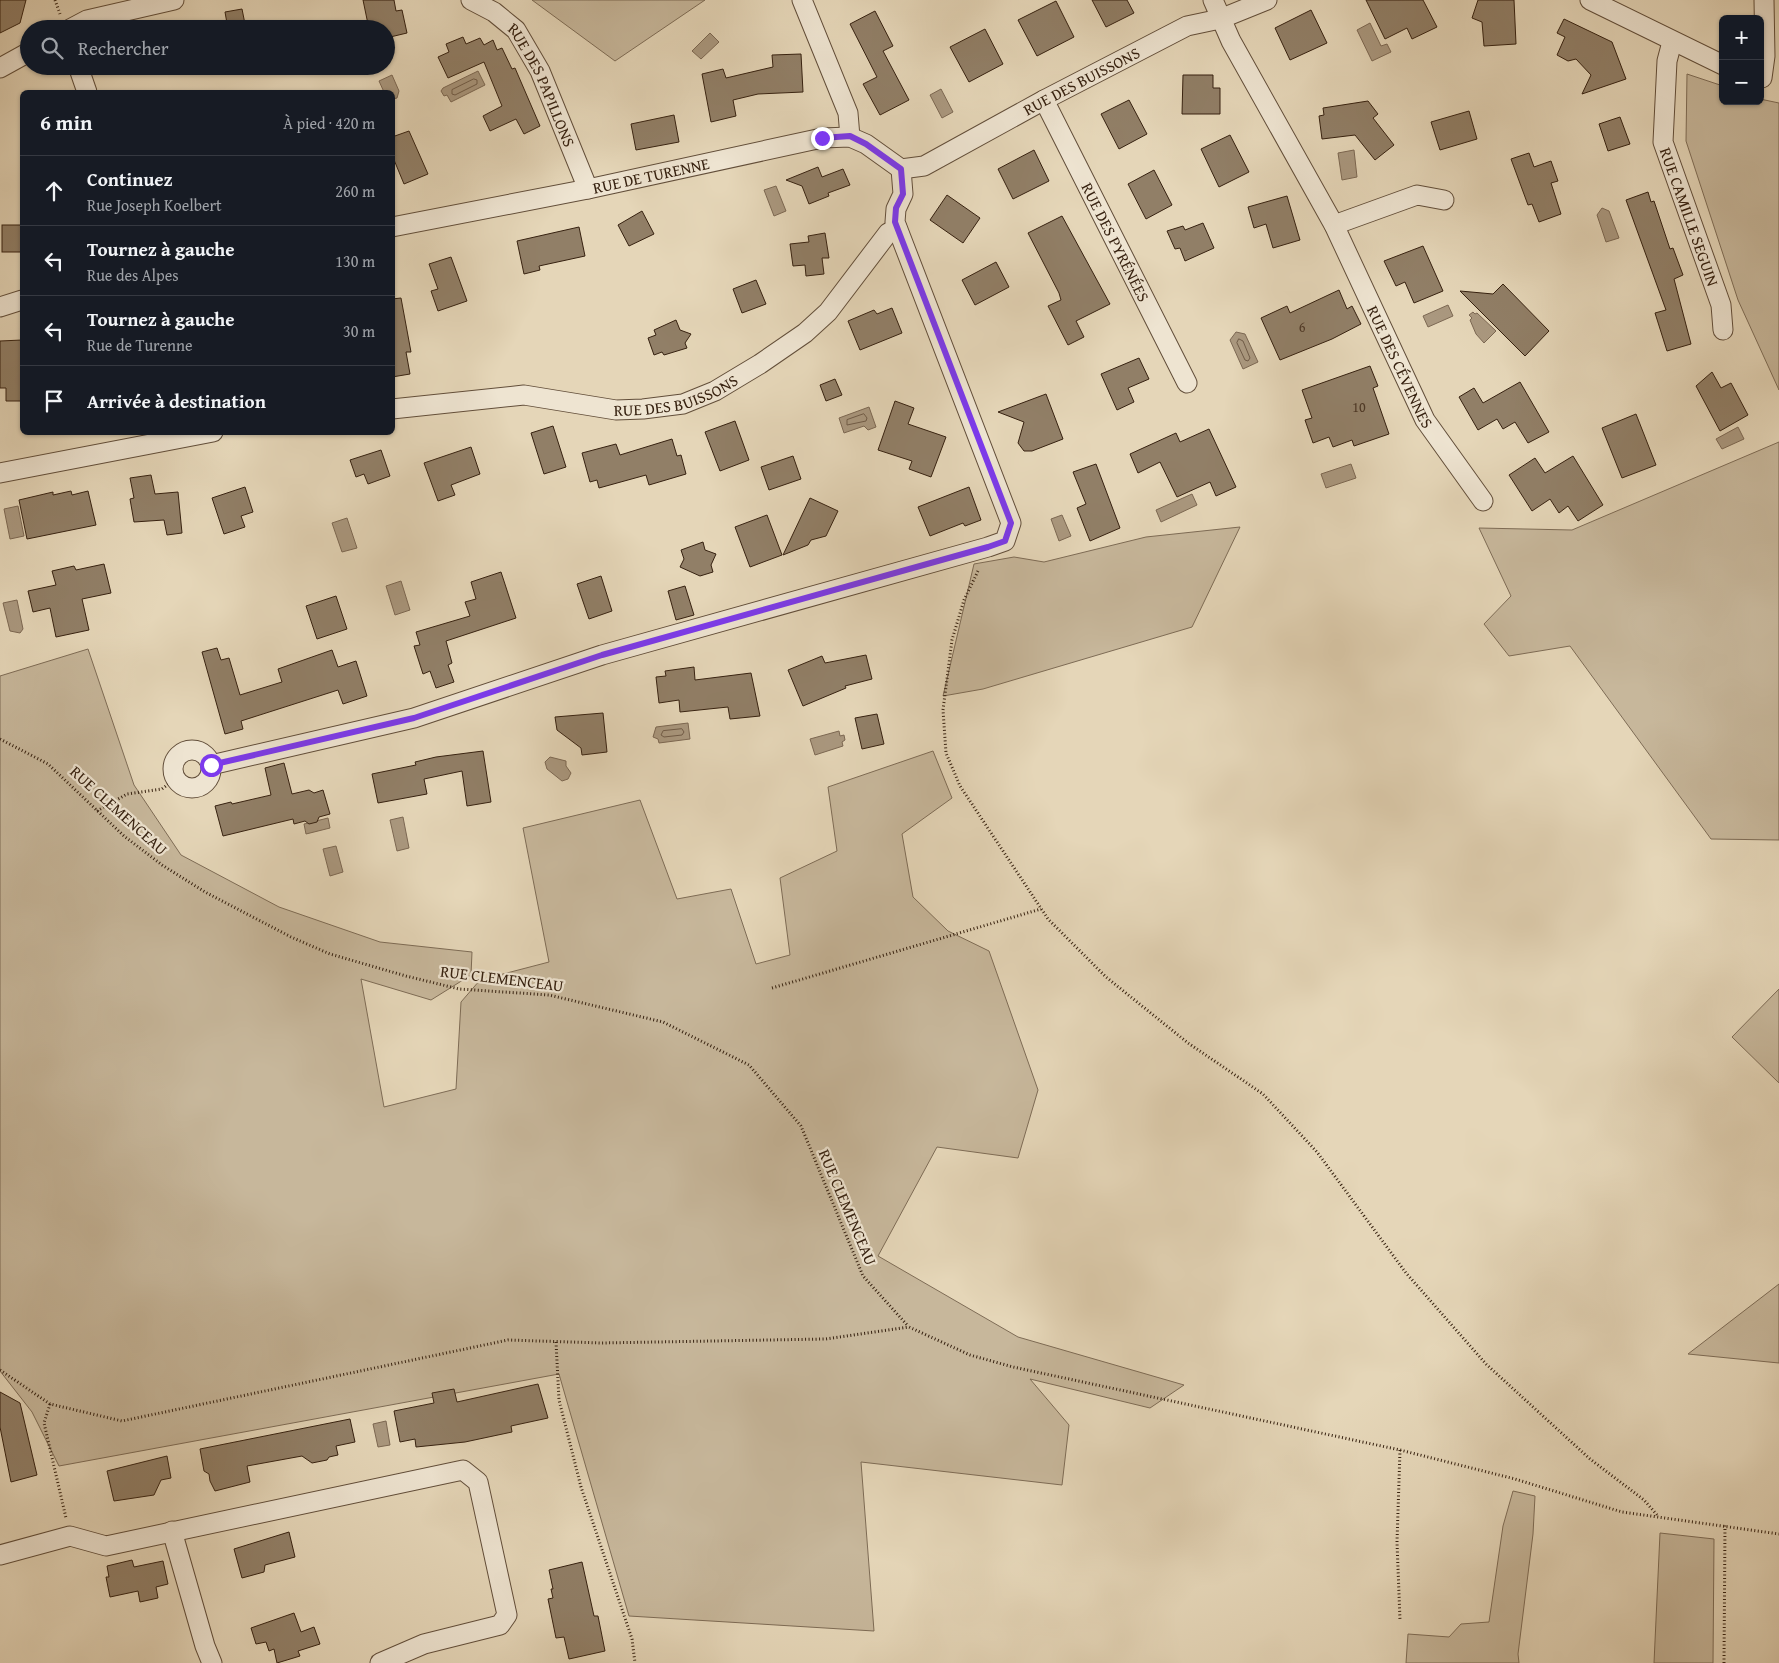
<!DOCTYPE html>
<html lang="fr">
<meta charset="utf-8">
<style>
body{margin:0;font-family:"Gentium Book Plus",serif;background:#20242c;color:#f1f3f6}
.controls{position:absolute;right:15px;top:15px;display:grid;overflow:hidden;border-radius:8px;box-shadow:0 1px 4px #0004}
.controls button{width:45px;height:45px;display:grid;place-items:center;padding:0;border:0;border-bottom:1px solid #363941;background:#171b24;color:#f1f3f6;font:25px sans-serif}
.stop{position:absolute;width:15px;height:15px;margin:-11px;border:4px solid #7c3aed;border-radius:50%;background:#fff}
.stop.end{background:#7c3aed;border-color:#fff;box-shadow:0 1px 5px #0008}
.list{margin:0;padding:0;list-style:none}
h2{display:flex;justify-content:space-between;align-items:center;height:65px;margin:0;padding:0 20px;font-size:21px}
h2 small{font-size:16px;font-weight:400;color:#9ea1a6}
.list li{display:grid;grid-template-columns:32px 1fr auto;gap:15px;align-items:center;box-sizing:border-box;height:70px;padding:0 20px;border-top:1px solid #363941}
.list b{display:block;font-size:19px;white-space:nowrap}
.list p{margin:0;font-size:16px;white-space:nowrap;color:#9ea1a6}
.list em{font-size:16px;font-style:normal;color:#9ea1a6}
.icon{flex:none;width:28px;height:28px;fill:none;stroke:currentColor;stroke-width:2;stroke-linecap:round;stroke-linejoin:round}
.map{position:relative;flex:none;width:1779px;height:1663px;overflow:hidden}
.search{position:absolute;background:#171b24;box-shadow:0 1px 4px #0004;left:20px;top:20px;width:375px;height:55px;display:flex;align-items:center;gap:12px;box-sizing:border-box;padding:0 18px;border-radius:28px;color:#9ea1a6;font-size:19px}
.panel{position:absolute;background:#171b24;box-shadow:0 1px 4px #0004;left:20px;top:90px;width:375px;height:345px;border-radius:8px}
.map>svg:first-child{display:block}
</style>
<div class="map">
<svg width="1779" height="1663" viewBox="0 0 1779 1663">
<rect width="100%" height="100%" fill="#e5d6b8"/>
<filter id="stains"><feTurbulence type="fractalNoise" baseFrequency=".004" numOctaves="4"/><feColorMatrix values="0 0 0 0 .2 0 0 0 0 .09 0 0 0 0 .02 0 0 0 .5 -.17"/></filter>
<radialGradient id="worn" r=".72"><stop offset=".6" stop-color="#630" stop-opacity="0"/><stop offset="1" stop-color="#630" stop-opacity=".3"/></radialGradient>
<g fill="#c7b79b" stroke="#7e6c56">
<polygon points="532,0 705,0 615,61"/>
<polygon points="1687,74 1723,86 1723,101 1760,101 1760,99 1779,103 1779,390 1738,300 1686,141"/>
<polygon points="1779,442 1779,840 1711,839 1570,646 1509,656 1484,624 1511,596 1479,528 1572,530"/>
<polygon points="1240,527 1192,627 983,689 943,696 974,564 1014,557 1044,562 1146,537"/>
<polygon points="88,649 134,785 181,855 279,907 380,942 472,952 471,975 431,1000 361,979 384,1107 456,1089 461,1002 480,980 549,962 523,828 640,800 677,899 731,889 756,964 790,955 780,878 837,851 828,787 933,751 952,798 902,834 913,897 948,931 989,951 1038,1090 1018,1158 937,1147 878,1256 1018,1337 1184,1385 1150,1408 1030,1379 1069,1425 1062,1485 861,1462 874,1631 629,1616 559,1374 59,1466 32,1412 0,1371 0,676"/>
<polygon points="1779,989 1779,1083 1732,1037"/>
<polygon points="1779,1284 1779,1363 1688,1354"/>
<polygon points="1513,1491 1535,1496 1533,1534 1518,1654 1519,1663 1406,1663 1408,1634 1449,1637 1461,1624 1489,1622 1503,1526"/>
<polygon points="1660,1533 1714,1539 1713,1663 1654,1663"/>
</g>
<g fill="#aa987f" stroke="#7c6853">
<polygon points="1370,23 1381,46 1387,44 1391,52 1372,61 1357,30"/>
<polygon points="710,33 719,42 701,59 692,51"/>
<polygon points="478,71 485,85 451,102 447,95 444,96 441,91 443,88"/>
<polygon points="392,75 399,91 397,98 393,99 392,92 384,92 379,81"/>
<polygon points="941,89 953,112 942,118 930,95"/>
<polygon points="1354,150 1357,177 1342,180 1338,153"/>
<polygon points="776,186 786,211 774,216 764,190"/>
<polygon points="1602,208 1609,211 1619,238 1606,242 1597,215"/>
<polygon points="1448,305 1453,316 1428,327 1423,316"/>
<polygon points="1473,312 1475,314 1477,313 1496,331 1484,343 1476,334 1470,320 1472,318 1469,315"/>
<polygon points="1236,332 1245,334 1258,362 1243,369 1230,340"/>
<polygon points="869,407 876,427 868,430 864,426 844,433 839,418"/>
<polygon points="1738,427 1744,439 1722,449 1716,439"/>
<polygon points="1351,464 1356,478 1326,488 1321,474"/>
<polygon points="1192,494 1197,505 1161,522 1156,510"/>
<polygon points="18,506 24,536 10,539 4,509"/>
<polygon points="1062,515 1071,536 1059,541 1051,519"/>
<polygon points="347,518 357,548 342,552 332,523"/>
<polygon points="401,581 410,610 395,615 386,586"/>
<polygon points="17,600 23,629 20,633 10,631 3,603"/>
<polygon points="688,723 690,739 659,743 658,739 653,737 656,727"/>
<polygon points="839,731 840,736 844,735 845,740 842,742 843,746 815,755 810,739"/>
<polygon points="550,757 566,761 566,766 571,773 568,779 562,781 547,769 545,762"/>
<polygon points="403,817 409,848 397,851 390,820"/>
<polygon points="328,818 330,828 306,834 304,824"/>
<polygon points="336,846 343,872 330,876 323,849"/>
<polygon points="386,1421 390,1445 378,1447 373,1424"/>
</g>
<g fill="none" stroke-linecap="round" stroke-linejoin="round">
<g stroke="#705c48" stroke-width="1">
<polygon points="474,79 477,80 477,84 455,95 452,94 452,90"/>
<polygon points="1239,339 1243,341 1250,358 1248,361 1245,360 1237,343"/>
<polygon points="864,414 867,418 866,421 847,425 847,420"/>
<polygon points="682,729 684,732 682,735 664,737 661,735 663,731"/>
</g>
</g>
<g fill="#917f67" stroke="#362110">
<polygon points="0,0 26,0 20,23 0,33"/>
<polygon points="363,0 394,0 396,11 402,10 407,33 386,38 386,29 369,29"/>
<polygon points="1092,0 1127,0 1134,13 1106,27"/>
<polygon points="1366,0 1423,0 1437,27 1412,39 1407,28 1385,39"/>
<polygon points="1478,0 1514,0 1516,44 1484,46 1482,22 1472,18"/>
<polygon points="1056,1 1074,37 1037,56 1018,20"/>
<polygon points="242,9 246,29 228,29 225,12"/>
<polygon points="1311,10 1327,43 1290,60 1275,28"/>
<polygon points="875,11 893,46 883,51 909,100 880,115 863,84 877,77 850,24"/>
<polygon points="1564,19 1612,42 1626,79 1582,94 1591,75 1576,59 1568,61 1557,55 1565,37 1557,33"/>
<polygon points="985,29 1003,64 969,82 950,47"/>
<polygon points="463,37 466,44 480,38 484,45 493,40 497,50 502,48 512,69 515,68 540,126 524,134 516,119 490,131 483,116 502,106 484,62 448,78 438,57 449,52 446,44"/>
<polygon points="801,54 803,92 758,94 733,100 736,116 711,122 702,74 723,69 726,78 773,67 772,55"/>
<polygon points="1183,75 1213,75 1213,88 1220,88 1220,114 1182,114"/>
<polygon points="1129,100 1147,134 1119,149 1101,114"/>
<polygon points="1368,101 1378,114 1373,118 1394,145 1375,160 1355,135 1322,139 1319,116 1324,115 1323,108"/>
<polygon points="1469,111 1477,139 1440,150 1431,122"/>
<polygon points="674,115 679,142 636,150 631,124"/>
<polygon points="1620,117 1630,144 1608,151 1599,124"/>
<polygon points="409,131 428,174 404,184 392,155 392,137"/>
<polygon points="1230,135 1249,172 1219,187 1201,149"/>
<polygon points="1034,150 1049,181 1013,199 998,169"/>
<polygon points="1529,153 1534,167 1551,161 1558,181 1551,183 1561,214 1539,222 1532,204 1528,205 1511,159"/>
<polygon points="818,167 822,177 843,169 850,185 828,193 829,196 809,204 802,186 786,180"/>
<polygon points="1154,170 1172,205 1146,219 1128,184"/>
<polygon points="1648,192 1651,202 1654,201 1670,249 1673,248 1683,275 1674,279 1691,344 1667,351 1655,313 1666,310 1626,200"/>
<polygon points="947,195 980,218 963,243 930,220"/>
<polygon points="1287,196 1300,240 1273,248 1266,224 1254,228 1248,207"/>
<polygon points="642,211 654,234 629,246 618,225"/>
<polygon points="1062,216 1110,304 1076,321 1084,337 1068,345 1048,306 1061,300 1059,293 1028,233"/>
<polygon points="1203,223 1214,248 1185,261 1180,248 1175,249 1167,231 1183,226 1185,230"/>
<rect x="2" y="225" width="20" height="27"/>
<polygon points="579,227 585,256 539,266 540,270 524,274 517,241"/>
<polygon points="825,233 829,258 822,258 824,274 806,276 805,265 793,266 790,244 809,242 808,236"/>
<polygon points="1423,246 1443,291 1414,303 1405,282 1396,286 1384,261"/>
<polygon points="451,257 467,301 438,311 431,291 438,289 429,264"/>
<polygon points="996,262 1009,287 975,305 962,280"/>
<polygon points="756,280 766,304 742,313 733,289"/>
<polygon points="1503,284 1549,331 1525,356 1460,291 1493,294"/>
<polygon points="1339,290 1347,309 1352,306 1361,324 1332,339 1280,360 1261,318 1287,306 1290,313"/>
<polygon points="401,298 411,352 406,352 410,374 392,377 392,299"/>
<polygon points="892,308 902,333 860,350 848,321 874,310 877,314"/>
<polygon points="676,320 680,330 691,334 685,343 687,348 664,355 662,352 654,355 648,338 656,335 654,330"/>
<polygon points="22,340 22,401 6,401 6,388 0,388 0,341"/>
<polygon points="1139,358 1149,379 1128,388 1134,402 1117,410 1101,374"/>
<polygon points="1370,366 1378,386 1373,388 1389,434 1354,446 1352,440 1333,447 1329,437 1313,443 1305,420 1312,418 1302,390"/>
<polygon points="1712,372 1721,388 1731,383 1748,415 1720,431 1696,386"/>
<polygon points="835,379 842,395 826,401 820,385"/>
<polygon points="1520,382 1549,432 1528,443 1515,422 1503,429 1497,419 1478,430 1459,397 1474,388 1483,403"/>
<polygon points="1046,394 1063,439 1032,451 1024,451 1018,443 1024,422 998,412"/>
<polygon points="895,401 914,408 908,424 946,437 931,477 909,469 912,461 878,450"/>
<polygon points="1636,414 1656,465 1622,478 1602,428"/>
<polygon points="735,421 749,460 720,471 705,432"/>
<polygon points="553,426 566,467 544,474 531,433"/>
<polygon points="1209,429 1236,487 1216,496 1210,482 1177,497 1160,462 1138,473 1130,454 1176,433 1180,442"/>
<polygon points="672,439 677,456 681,455 686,474 649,485 646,475 599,488 597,480 590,482 582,453 616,444 620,455"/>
<polygon points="471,447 480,474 451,485 455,495 438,501 424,463"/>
<polygon points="381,450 390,476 368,484 364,474 356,477 350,460"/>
<polygon points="793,456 801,479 769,490 761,467"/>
<polygon points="1573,456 1603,505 1578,521 1568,506 1559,513 1550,499 1532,511 1509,475 1535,458 1545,473"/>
<polygon points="1096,464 1120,528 1090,541 1077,508 1086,504 1073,472"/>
<polygon points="151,475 155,494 178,492 182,533 167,535 164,520 134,522 130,499 134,498 130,478"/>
<polygon points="245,487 253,512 241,516 245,527 224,534 212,498"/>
<polygon points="969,487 981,520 965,526 963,523 930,536 918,507"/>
<polygon points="71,491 72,495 88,491 96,525 27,539 19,500 53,492 53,495"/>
<polygon points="810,498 838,511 826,536 811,540 808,545 783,555"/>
<polygon points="767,515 782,555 750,567 735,527"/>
<polygon points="703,542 705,550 716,554 711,565 713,572 700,576 680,567 684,559 681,550"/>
<polygon points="104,564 111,593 82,599 89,630 56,637 50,608 33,612 28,591 56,585 52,571 74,566 76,570"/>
<polygon points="501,572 516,618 446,641 452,663 448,665 454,682 436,688 430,671 423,674 414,646 420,645 416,632 470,616 465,602 476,599 471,582"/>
<polygon points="601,576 612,611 589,619 577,584"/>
<polygon points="685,586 694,615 676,620 668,591"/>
<polygon points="336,596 347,629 317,639 306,606"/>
<polygon points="217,648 221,660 229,658 240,695 282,682 278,669 332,650 338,667 356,661 367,696 343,704 338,690 241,721 243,729 225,734 202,652"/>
<polygon points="866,655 872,679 845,686 846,688 803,706 788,670 822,656 825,663"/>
<polygon points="694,667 695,680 751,673 760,716 730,719 728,707 680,712 679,700 659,703 656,677 666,676 665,671"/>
<polygon points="603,713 607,752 582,755 581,748 557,730 555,717"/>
<polygon points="877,714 884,744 862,749 855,718"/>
<polygon points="483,751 491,802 467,806 462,771 424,779 427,794 378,803 372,774 416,765 415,762 436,757"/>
<polygon points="284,763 292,794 309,790 314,793 323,790 330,814 319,817 317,822 309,824 305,821 294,824 293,819 223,836 215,806 231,802 232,804 271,795 265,768"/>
<polygon points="538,1384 548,1418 511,1426 512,1432 465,1442 416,1447 415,1439 400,1442 394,1411 434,1403 432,1393 454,1389 457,1402"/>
<polygon points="0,1392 20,1403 37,1475 11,1482 0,1427"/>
<polygon points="350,1419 355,1442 336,1446 338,1455 329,1457 327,1460 312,1463 302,1456 247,1466 250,1482 215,1491 210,1481 209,1474 204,1471 200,1449"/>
<polygon points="167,1456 171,1478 161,1480 154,1495 114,1501 107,1471"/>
<polygon points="289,1532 295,1557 265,1565 264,1572 242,1578 234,1549"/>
<polygon points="132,1560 134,1567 163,1561 168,1584 156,1587 158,1598 140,1602 138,1591 110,1597 106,1577 109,1577 107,1566"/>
<polygon points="582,1562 594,1616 598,1616 605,1651 569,1659 564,1637 556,1638 548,1599 553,1598 551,1589 553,1589 549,1570"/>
<polygon points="294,1613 301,1632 314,1627 320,1644 298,1651 300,1656 277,1663 274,1649 269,1651 266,1642 256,1644 251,1628"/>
</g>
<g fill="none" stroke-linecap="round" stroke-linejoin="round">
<defs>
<g id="street">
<path id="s1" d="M 471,0 L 494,12 L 516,30 L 540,71 L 588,189"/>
<polyline points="802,0 848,113 850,137"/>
<path id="s2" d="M 1213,0 L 1231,41 L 1334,225 L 1425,420 L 1483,501"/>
<polyline points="1590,0 1723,65"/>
<polyline points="70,29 87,20 174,0"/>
<path id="s3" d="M 1672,42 L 1667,61 L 1663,142 L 1721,305 L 1723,330"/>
<polyline points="78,66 87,92"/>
<polyline points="0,68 29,52"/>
<polyline points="1762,78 1765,56 1764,0"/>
<path id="s4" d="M 1044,100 L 1187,383"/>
<path id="s5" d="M 901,169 L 924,166 L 1044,100 L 1187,26 L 1220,19 L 1267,0"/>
<polyline points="1334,225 1417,195 1444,200"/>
<path id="s6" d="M 392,227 L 588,189 L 822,138 L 850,137 L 866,144 L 901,169"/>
<polyline points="0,307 22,300"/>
<path id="s7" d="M 392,409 L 524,395 L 616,410 L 643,409 L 683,404 L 715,391 L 760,364 L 805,333 L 828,312 L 888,233 L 897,228"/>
<polyline points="0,473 213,432"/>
<circle cx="192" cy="769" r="19"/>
<polyline points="211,765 414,718 602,655 988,547 1005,541 1011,523 895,222 896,209 903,194 901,169"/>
<polyline points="172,1531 205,1646 212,1663"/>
<polyline points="0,1555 70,1536 106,1546 463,1470 478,1482 507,1615 500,1625 424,1644 380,1663"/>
</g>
</defs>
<use href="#street" stroke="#624e3a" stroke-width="21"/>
<g stroke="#362110" stroke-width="3" stroke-dasharray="1 2.5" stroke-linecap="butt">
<polyline points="55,0 60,14"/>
<polyline points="978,571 964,600 952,640 943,710 946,753 960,786 1048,919 1106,977 1188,1043 1263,1094 1317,1152 1406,1273 1486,1364 1590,1459 1644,1500 1658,1516"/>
<polyline points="0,739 48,764 124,836 162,865 205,892 291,937 330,954 406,976 459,989 549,995 663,1022 749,1065 801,1126 863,1276 908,1326"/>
<polyline points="97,811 127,794 162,789 176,778"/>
<polyline points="772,988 1041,909"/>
<polyline points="556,1342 559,1400 581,1487 632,1639 635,1663"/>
<polyline points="0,1370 50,1404 122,1421 508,1340 602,1343 826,1339 909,1327 970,1355 1013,1367 1400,1450 1515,1479 1622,1512 1779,1534"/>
<polyline points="50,1404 44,1423 66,1518"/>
<polyline points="1400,1450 1397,1542 1400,1620"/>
<polyline points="1724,1663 1725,1525"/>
</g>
<use href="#street" stroke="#eee4d1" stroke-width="19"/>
</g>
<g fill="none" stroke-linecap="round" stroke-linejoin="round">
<polyline stroke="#7c3aed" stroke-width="6" points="211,765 414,718 602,655 988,547 1005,541 1011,523 895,222 896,208 903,194 901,169 866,144 850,136 822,138"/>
</g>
<g text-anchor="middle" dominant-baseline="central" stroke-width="4.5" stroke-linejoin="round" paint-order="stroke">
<g font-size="14" fill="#4d3826">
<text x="1302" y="327">6</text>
<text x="1359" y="407">10</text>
</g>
<g font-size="16" fill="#362110" stroke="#eee4d1">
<text stroke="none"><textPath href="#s5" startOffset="202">RUE DES BUISSONS</textPath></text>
<text stroke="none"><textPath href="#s1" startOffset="115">RUE DES PAPILLONS</textPath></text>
<text stroke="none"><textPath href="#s6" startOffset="264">RUE DE TURENNE</textPath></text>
<text stroke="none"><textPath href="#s3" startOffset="180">RUE CAMILLE SEGUIN</textPath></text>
<text stroke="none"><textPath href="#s4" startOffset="159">RUE DES PYRÉNÉES</textPath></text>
<text stroke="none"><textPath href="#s2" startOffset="412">RUE DES CÉVENNES</textPath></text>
<text stroke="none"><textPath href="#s7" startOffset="288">RUE DES BUISSONS</textPath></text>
<text transform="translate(119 810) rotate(42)">RUE CLEMENCEAU</text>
<text transform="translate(502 978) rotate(7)">RUE CLEMENCEAU</text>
<text transform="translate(848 1207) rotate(67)">RUE CLEMENCEAU</text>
</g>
</g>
<rect width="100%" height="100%" filter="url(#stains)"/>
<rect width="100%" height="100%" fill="url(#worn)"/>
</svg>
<div class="controls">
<button>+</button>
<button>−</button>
</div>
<div class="stop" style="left:211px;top:765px"></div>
<div class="stop end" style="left:822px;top:138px"></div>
<div class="search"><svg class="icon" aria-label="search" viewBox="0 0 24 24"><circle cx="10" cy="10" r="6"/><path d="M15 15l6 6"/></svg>Rechercher</div>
<section class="panel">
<h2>6 min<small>À pied · 420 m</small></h2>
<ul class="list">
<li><svg class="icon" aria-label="ahead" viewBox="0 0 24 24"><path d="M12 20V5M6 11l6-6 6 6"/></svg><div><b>Continuez</b><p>Rue Joseph Koelbert</p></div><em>260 m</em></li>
<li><svg class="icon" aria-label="left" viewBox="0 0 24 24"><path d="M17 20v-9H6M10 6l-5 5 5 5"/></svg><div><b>Tournez à gauche</b><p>Rue des Alpes</p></div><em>130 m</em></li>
<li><svg class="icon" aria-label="left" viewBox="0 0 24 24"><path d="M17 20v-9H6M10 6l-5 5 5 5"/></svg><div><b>Tournez à gauche</b><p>Rue de Turenne</p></div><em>30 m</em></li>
<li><svg class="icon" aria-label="arrive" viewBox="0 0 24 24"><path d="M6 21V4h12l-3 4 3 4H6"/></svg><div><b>Arrivée à destination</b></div></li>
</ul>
</section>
</div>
